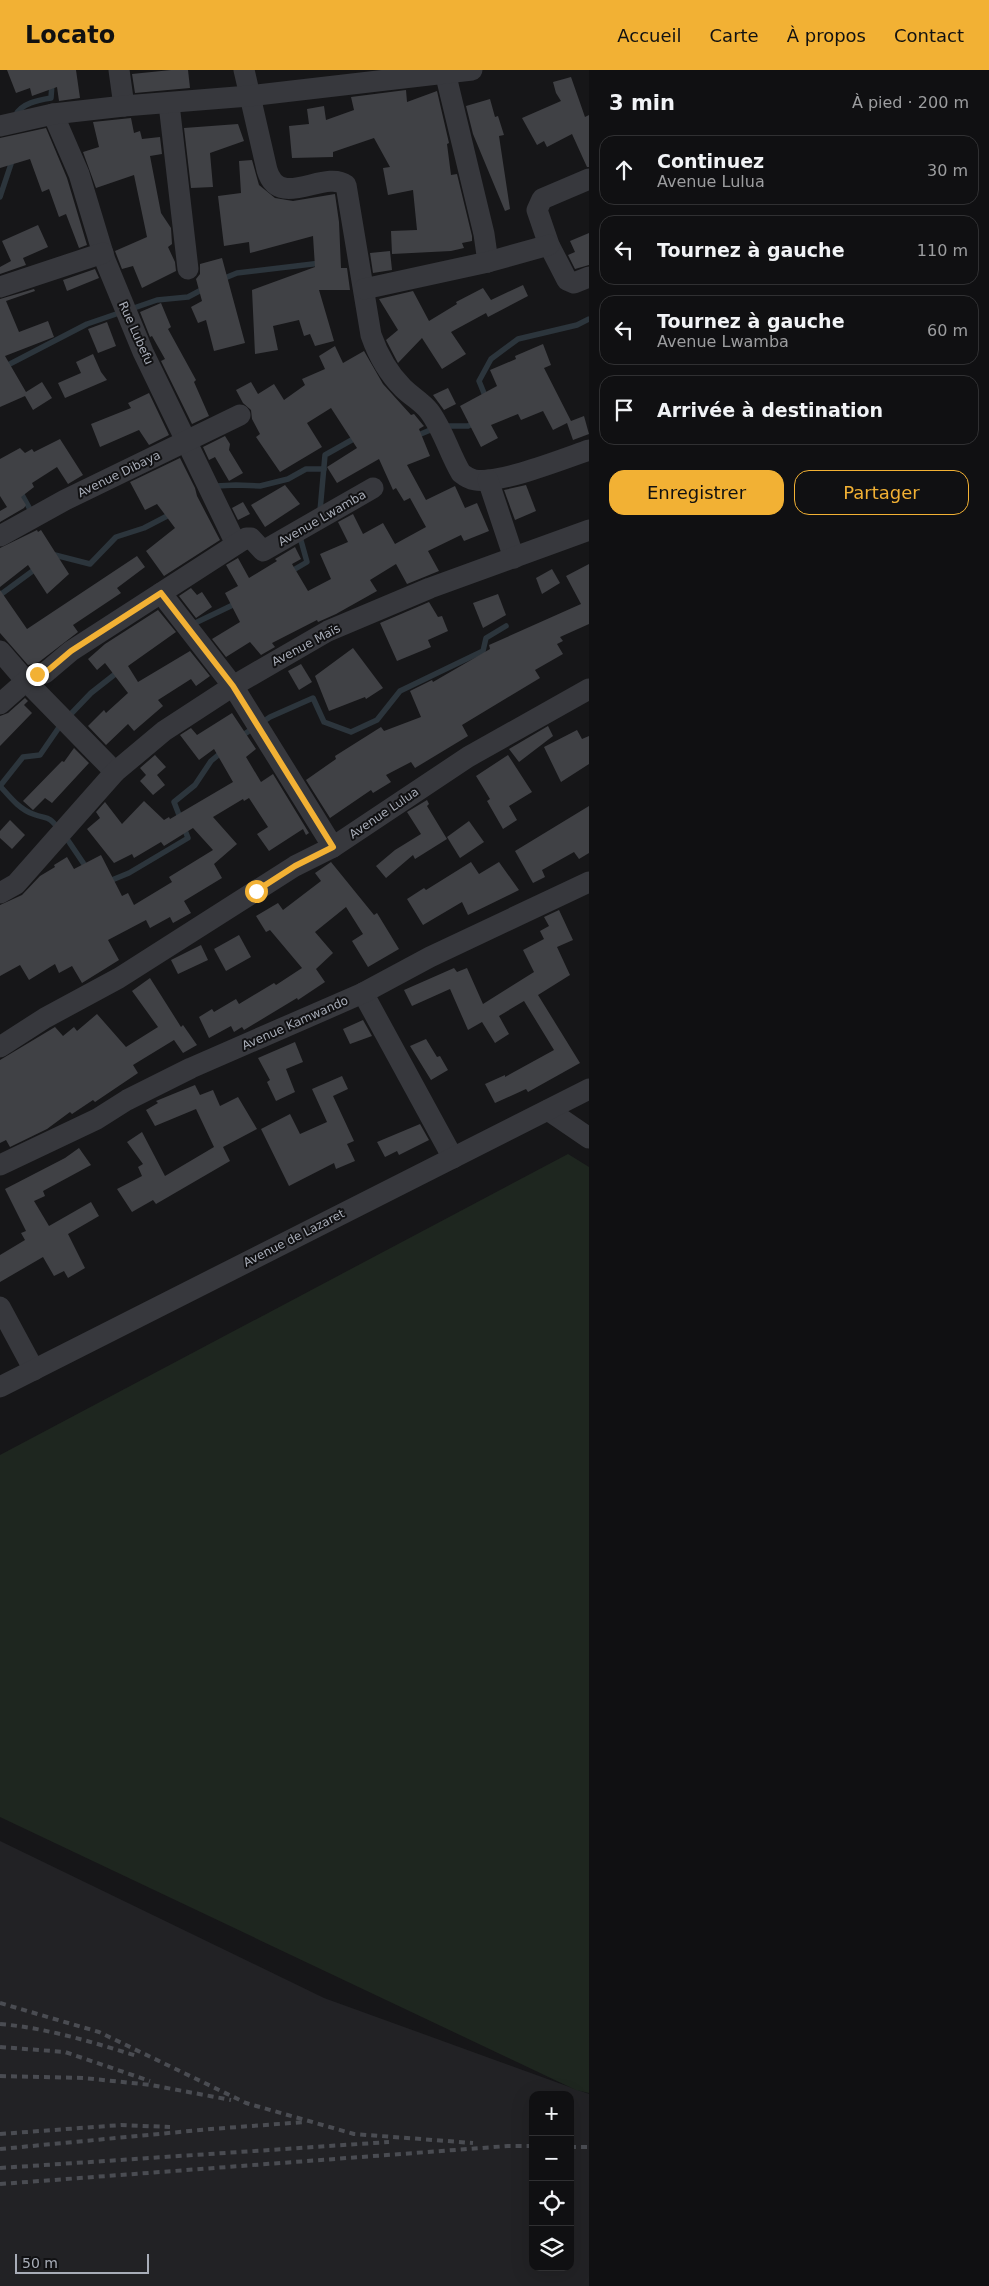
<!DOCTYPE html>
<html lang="fr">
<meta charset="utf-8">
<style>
body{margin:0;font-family:"DejaVu Sans",sans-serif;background:#1e1e20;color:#f1f3f6}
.controls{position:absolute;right:15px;bottom:15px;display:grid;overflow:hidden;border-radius:10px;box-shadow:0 5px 20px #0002}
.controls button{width:45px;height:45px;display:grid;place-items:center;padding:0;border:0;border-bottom:1px solid #303032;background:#101012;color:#f1f3f6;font:25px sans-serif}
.scale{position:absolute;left:15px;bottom:12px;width:134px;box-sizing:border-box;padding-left:5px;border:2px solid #a8adb8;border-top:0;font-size:14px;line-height:18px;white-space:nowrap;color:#a8adb8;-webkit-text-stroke:4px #111113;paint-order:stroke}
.stop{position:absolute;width:15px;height:15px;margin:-11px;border:4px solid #f2b134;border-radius:50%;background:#fff}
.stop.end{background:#f2b134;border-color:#fff;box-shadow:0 1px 5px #0008}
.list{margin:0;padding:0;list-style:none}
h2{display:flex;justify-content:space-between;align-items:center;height:65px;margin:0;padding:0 20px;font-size:21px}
h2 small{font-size:16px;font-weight:400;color:#9c9d9f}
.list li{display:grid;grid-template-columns:32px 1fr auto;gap:15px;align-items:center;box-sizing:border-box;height:70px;margin:0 10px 10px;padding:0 10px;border:1px solid #303032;border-radius:15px}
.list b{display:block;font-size:19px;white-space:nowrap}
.list p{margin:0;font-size:16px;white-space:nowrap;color:#9c9d9f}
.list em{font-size:16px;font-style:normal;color:#9c9d9f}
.actions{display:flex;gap:10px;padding:15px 20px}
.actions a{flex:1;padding:11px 0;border:1px solid #f2b134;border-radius:15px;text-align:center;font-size:18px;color:#f2b134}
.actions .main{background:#f2b134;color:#111}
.icon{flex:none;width:28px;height:28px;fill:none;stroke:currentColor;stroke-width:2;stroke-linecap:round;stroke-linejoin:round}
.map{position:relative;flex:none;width:589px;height:2216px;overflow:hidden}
header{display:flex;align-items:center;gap:30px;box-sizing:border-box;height:70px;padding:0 25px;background:#f2b134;color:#111}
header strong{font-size:24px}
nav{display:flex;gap:28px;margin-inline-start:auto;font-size:18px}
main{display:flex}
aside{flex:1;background:#101012}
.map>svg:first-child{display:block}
</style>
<header>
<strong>Locato</strong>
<nav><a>Accueil</a><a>Carte</a><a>À propos</a><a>Contact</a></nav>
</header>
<main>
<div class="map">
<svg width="589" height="2216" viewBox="0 0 589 2216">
<rect width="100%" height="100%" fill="#161618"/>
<path fill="#222225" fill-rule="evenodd" d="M 0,1771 L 324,1928 L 589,2024 L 589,2216 L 0,2216 ZM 533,2025 L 570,2025 L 570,2197 L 533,2197 Z"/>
<polygon fill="#1e261f" points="568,1084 589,1097 589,2023 576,2020 0,1747 0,1385"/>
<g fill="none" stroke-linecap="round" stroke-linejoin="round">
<g stroke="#2c353c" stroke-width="5.5">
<path d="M 15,46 C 21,33 39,30 51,28 L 53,0"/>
<polyline points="0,127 13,88"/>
<polyline points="220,210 237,203 321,193"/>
<polyline points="131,239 157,230 188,227 205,218"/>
<polyline points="0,299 87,254 122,242"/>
<polyline points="486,328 479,311 491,289 518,269 577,255 589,249"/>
<polyline points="444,356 468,356 476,352"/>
<polyline points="416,366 435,358"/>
<polyline points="213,419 216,416 236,415 260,416 288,409 306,399 324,399"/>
<polyline points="20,421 32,443"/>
<polyline points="320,441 325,385 357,367"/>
<polyline points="51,484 90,494 116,467 144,458 171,444"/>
<polyline points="290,502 307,492 300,467 301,464"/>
<polyline points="0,525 38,497"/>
<polyline points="191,555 237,533"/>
<polyline points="68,647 91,623 119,601"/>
<polyline points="240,667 270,647 313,628 324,652 351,662 377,650 400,621 483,581 486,568 506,556"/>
<path d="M 59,759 C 47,744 48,750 33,744 C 19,739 10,727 0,716 L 23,687 L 40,685 L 62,653"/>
<polyline points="65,766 88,800"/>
<polyline points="107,812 129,803 188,768 174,732 195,715 211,691 223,681"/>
</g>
</g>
<g fill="#404145">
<polygon points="7,0 76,0 80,28 59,31 57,17 32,26 30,18 16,23"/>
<polygon points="171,0 188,0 190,18 135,23 132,4"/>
<polygon points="571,7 585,47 589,45 589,97 587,97 572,64 547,77 544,71 537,75 522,48 561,31 556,23 553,12"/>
<polygon points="406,20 407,32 437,21 449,73 447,74 451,105 457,104 472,166 472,171 462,173 464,178 451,181 392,184 391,161 417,160 413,120 388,125 383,98 390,97 374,68 333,82 333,87 292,88 289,56 309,54 307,39 324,36 326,50 354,40 351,27"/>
<polygon points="490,29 495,47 498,46 504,65 499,66 510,139 505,141 473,64 466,36"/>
<polygon points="131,48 134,63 140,61 142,69 160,67 162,84 150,86 161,143 171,158 172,174 168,177 175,192 176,201 142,218 133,196 122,199 115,181 147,167 134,105 96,118 83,82 99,77 93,52"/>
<polygon points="238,54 244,71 210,83 213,117 191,118 184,58"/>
<polygon points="46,58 67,108 87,175 79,178 66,144 59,147 49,119 42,122 30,89 0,98 0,68"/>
<polygon points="252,90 259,115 275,128 293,131 335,124 339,152 341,198 347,198 350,220 319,220 334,271 315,276 310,264 304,266 299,250 273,256 278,280 255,284 252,220 315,197 313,166 250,183 249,172 224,176 218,126 241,123 239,91"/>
<polygon points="38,155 48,177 23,188 26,195 0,204 0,197 11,191 2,171"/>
<polygon points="589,163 589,195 575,199 568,185 575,182 570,171"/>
<polygon points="390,181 392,200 373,203 370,183"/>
<polygon points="222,188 245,273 214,281 206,250 198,253 191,237 202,231 196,209 200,204 200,194"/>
<polygon points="95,199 99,208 67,221 63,210"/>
<polygon points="523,215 528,226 488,247 486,243 451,262 466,284 442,299 422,268 398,293 386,270 398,260 379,229 413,221 429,251 457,234 456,232 483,218 491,230"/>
<polygon points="34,219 35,221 6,231 19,262 48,251 54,267 5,286 26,322 42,312 52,328 33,340 25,326 0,337 0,229"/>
<polygon points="161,233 171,257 168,259 196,310 194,312 209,346 192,354 161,291 165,289 152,266 150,267 140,242"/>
<polygon points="107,252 116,276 98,283 88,259"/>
<polygon points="543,274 551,295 544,298 571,351 584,346 589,364 573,370 567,353 553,360 543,341 521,350 518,344 491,355 498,368 481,377 460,336 497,316 490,300 516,289 515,286"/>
<polygon points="335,276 343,293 364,281 383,314 411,345 414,344 423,355 424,356 419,359 430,386 407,395 426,430 455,416 465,438 477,433 489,461 464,471 461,465 428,481 439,501 434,503 407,514 396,494 370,510 377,521 336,544 318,552 317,550 272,573 275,577 261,585 250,572 226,587 212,569 240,552 225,523 238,516 226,495 238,488 249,508 277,491 275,489 295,477 301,489 292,494 308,521 331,509 320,484 348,472 338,452 353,444 363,464 383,453 395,474 426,457 410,428 404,431 396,418 393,420 379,389 337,413 327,397 357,378 331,338 307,353 322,377 280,402 256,367 260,364 252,349 251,340 243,333 236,320 251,312 258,324 274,314 284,330 305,315 302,309 325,299 319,286"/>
<polygon points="93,284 101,302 107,310 65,328 58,313 81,303 76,292"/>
<polygon points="448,318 456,334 444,340 433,325"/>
<polygon points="149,323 169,365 149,375 139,360 100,377 91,354 131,338 128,333"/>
<polygon points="225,366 230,374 229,380 243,403 229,411 215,387 209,390 203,377"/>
<polygon points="60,369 83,405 68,414 57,397 32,413 34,417 21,427 26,435 24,438 0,452 0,441 7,437 0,426 0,389 20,378 25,383 32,379 34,382"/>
<polygon points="180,388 195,418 197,426 220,470 164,506 146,481 175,458 157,434 145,440 130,412"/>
<polygon points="285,415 300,434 265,457 251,435"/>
<polygon points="526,415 536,441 515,450 504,420"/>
<polygon points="243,432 250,444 238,450 232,438"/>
<polygon points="37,460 38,462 41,460 69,504 47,524 28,495 0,517 0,478"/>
<polygon points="137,486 145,497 117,518 121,523 73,555 78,562 39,592 28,595 0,563 0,520 27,559"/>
<polygon points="589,494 589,554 560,567 563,571 557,574 563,584 535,600 540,608 462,655 468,666 415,698 411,692 386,705 391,712 373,723 371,720 330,748 306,710 336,689 335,686 381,657 384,661 421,647 410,621 432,610 433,612 490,579 489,575 581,534 566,506"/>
<polygon points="552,499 560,513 542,524 536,508"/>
<polygon points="191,518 197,525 202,522 212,537 196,548 179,526"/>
<polygon points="498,524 506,545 483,558 473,533"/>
<polygon points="429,532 438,547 442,546 448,561 428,570 431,577 397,591 380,553"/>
<polygon points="158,540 176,562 128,596 138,612 190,581 210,606 196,616 191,609 158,630 163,636 134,661 128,654 106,675 88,656 104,640 106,643 128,623 105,593 97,600 88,589 105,574"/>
<polygon points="353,578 383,618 366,629 365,627 329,641 315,606"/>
<polygon points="301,594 312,612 299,620 288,601"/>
<polygon points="25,628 28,631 24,635 32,643 0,676 0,646 8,643"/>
<polygon points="232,643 256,679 246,687 261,712 273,704 309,763 306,765 303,759 269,781 257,764 268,757 249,728 244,731 243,729 213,747 237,774 214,794 222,808 184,831 191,843 173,853 170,847 150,858 146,850 108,870 119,890 82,913 72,896 59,903 55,894 29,910 20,895 0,906 0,835 22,825 40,806 55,797 54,795 67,787 74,799 101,785 122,826 128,823 134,835 172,812 169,807 213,780 193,758 164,776 161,772 134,788 132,784 114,793 87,759 100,748 96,742 105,732 122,754 144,731 164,750 169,747 170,749 233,712 214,679 199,690 180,665 191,658 197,665"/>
<polygon points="548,656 553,666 519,692 509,679"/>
<polygon points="577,660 582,669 589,666 589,694 561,712 544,677"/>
<polygon points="74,678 89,693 52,733 45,728 33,740 23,731 62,691 64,692"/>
<polygon points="155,685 166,697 157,705 165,715 153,725 140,711 146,705 140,698"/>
<polygon points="508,685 532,722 509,736 517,750 503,759 487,731 490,729 476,706"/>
<polygon points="427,730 429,734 427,736 447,769 415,789 413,785 386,808 376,796 395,780 421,764 407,742"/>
<polygon points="589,736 589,783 579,789 574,782 542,800 545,807 533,813 515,781"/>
<polygon points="10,750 25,765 12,779 0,768 0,761"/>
<polygon points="469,751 484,772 460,788 447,767"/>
<polygon points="331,792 374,845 377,843 399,879 368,897 352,871 363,864 346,837 315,862 333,883 316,899 325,912 298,930 297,928 244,960 242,957 234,962 231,956 209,968 199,947 212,939 214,942 236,929 239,934 274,913 276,915 302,898 270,860 266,862 256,846 278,833 283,840 321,811 315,803"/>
<polygon points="471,792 479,804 499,792 519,820 468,845 462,832 423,855 407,829 424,818 426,820"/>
<polygon points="559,840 573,870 557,877 570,905 538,925 580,993 528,1022 526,1019 495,1033 485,1014 505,1005 505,1007 554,980 524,931 499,946 509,964 495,973 482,952 468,960 450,919 412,936 404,920 454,898 457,902 467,898 483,934 534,902 523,880 544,869 540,861 549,856 544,847"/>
<polygon points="239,865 251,887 226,901 214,879"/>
<polygon points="201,875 208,890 178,904 171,890"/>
<polygon points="150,908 181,957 183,955 197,975 183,983 174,970 133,995 138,1003 95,1032 93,1030 72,1044 70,1042 47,1059 10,1077 6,1070 0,1073 0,990 55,957 63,966 74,957 77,961 97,944 126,977 158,957 132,921"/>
<polygon points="363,950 372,966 350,974 343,959"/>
<polygon points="426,969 437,987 440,986 448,1000 431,1010 410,976"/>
<polygon points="295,972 303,992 286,999 295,1022 276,1031 267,1012 270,1010 258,988"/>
<polygon points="342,1006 348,1019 333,1026 354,1071 347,1074 355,1091 336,1099 334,1093 289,1116 261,1059 290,1044 300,1064 327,1052 312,1019"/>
<polygon points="195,1015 200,1025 213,1020 220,1036 238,1027 257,1059 223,1077 230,1091 156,1134 153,1130 132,1142 117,1119 142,1106 138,1097 143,1094 127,1072 142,1062 165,1106 214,1077 196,1039 155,1056 146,1040 158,1033 156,1031"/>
<polygon points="420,1054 429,1070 399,1085 397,1081 385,1087 377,1072"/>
<polygon points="79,1078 91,1095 43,1121 45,1126 34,1131 49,1156 91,1132 99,1146 68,1164 85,1198 68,1208 64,1201 54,1206 43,1187 0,1212 0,1185 25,1170 21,1163 26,1161 5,1119 65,1088"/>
</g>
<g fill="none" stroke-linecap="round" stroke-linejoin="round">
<g stroke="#37383d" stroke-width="21">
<polyline points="119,0 124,36"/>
<path d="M 244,0 L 267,100 C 279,141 324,99 346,115 L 371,265 C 378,285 388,303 403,318 C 411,326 422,332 429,341 C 443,359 449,383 461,403 C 466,407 469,409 475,410 C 500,414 563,389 589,380"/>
<polyline points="445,2 484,164 488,192"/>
<polyline points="169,34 188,199"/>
<polyline points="53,44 79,104 105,190 143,282 236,474"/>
<polyline points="0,56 53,44 124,36 249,26 472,0"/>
<polyline points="589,109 542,129 537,140 549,175 567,210 574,213 589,207"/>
<polyline points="0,217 103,183"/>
<polyline points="364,219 488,192 549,175"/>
<polyline points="488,410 514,488"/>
<polyline points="0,466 65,430 240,345"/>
<polyline points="161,523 233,616 333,777"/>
<polyline points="0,581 26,611 115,702"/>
<polyline points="0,634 26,611 33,606 45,603 71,581 246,468 251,468 263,481 373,418"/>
<polyline points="0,823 16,814 115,702 164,661 233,616 328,561 430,518 589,460"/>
<polyline points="363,923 453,1088"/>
<polyline points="0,977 45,948 119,908 295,796 333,777 468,687 589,619"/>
<polyline points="548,1040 589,1068"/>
<polyline points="0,1095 97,1049 127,1030 191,998 363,923 430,887 589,812"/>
<polyline points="0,1237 34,1300"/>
<polyline points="0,1317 589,1019"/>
</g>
<g stroke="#4a4c52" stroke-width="4" stroke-dasharray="6 5" stroke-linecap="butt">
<polyline points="0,1933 99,1962 246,2033 354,2064 473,2073"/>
<path d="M 0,1954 C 47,1958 92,1972 137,1986"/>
<polyline points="0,1977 65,1982 150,2011"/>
<polyline points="0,2006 84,2008 151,2015 231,2030"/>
<polyline points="0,2064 121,2055 170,2057"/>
<polyline points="570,2077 589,2077"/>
<polyline points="0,2079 211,2059 305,2052"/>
<polyline points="0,2098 389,2072"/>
<polyline points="0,2114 508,2076 533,2076"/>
</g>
</g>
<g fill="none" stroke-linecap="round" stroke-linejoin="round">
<polyline stroke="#f2b134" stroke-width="6" points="37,604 45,603 71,581 161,523 233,616 333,777 295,796 256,821"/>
</g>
<g text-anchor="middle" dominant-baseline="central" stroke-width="4" stroke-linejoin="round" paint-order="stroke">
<g font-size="12" fill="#a8adb8" stroke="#111113">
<text transform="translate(136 263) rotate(66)">Rue Lubefu</text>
<text transform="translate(119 404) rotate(-26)">Avenue Dibaya</text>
<text transform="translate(322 448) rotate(-30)">Avenue Lwamba</text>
<text transform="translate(306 575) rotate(-28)">Avenue Maïs</text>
<text transform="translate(384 743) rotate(-34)">Avenue Lulua</text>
<text transform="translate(295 953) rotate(-24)">Avenue Kamwando</text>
<text transform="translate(294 1168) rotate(-27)">Avenue de Lazaret</text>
</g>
</g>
</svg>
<div class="controls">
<button>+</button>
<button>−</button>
<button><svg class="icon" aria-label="locate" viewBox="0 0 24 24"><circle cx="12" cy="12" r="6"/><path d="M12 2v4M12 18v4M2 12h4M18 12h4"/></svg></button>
<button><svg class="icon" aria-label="layers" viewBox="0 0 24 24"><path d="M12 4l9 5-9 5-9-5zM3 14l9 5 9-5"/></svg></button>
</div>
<div class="scale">50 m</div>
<div class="stop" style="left:256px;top:821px"></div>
<div class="stop end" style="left:37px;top:604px"></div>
</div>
<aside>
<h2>3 min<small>À pied · 200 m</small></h2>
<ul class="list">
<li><svg class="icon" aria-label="ahead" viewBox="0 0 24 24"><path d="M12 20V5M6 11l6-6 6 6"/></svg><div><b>Continuez</b><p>Avenue Lulua</p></div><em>30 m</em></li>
<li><svg class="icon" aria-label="left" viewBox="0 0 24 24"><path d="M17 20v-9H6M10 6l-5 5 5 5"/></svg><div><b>Tournez à gauche</b></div><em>110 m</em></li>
<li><svg class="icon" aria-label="left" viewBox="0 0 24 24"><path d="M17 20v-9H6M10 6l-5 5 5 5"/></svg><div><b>Tournez à gauche</b><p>Avenue Lwamba</p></div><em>60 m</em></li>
<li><svg class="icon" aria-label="arrive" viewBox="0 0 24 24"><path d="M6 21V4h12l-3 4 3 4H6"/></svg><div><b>Arrivée à destination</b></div></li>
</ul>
<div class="actions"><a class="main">Enregistrer</a><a>Partager</a></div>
</aside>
</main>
